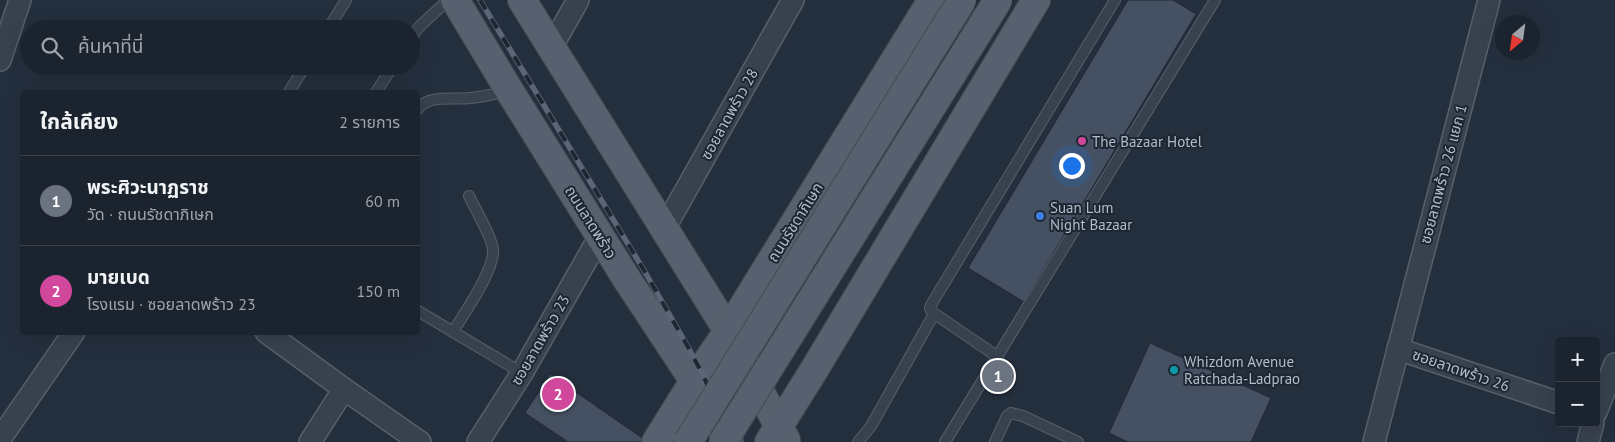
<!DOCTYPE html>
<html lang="th">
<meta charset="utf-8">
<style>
body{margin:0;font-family:"PT Sans","Noto Sans Thai",sans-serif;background:#282f3a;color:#f1f3f6}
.controls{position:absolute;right:15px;bottom:15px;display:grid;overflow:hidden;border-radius:5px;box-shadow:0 5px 20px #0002}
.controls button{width:45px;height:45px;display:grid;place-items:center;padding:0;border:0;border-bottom:1px solid #39404a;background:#1b232e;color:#f1f3f6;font:25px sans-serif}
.compass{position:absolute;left:1495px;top:15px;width:45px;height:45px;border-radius:50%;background:#1b232e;box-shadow:0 5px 20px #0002;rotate:209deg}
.you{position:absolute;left:1071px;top:165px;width:18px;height:18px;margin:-12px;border:4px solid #fff;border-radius:50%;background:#1a73e8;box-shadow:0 0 0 8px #1a73e833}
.badge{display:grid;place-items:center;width:32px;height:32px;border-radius:50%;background:#d93025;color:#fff;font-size:16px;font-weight:700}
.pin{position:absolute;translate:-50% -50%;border:2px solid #fff;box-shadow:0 1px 5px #0006}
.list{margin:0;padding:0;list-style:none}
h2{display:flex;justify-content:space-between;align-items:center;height:65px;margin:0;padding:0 20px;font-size:21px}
h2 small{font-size:16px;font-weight:400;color:#a0a4aa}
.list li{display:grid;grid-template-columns:32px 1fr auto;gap:15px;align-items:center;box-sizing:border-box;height:90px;padding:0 20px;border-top:1px solid #39404a}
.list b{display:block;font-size:19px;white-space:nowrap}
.list p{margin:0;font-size:16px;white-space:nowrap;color:#a0a4aa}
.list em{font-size:16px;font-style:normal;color:#a0a4aa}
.icon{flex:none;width:28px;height:28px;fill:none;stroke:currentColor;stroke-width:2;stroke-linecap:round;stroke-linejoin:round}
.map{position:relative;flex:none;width:1615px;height:442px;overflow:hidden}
.search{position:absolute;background:#1b232e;box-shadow:0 5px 20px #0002;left:20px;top:20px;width:400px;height:55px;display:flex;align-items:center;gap:12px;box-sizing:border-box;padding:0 18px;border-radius:28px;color:#a0a4aa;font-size:19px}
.panel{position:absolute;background:#1b232e;box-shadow:0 5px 20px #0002;left:20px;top:90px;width:400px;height:245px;border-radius:5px}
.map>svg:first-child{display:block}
</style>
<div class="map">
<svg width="1615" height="442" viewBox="0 0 1615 442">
<rect width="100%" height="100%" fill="#242f3e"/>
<g fill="#455162" stroke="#1f2835">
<polygon points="1128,0 1173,0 1196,14 1024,302 968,268"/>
<polygon points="1150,343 1271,398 1251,442 1128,442 1109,433"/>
<polygon points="550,374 648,442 568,442 525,413"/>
</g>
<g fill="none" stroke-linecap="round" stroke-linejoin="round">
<defs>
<g id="service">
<polyline points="328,29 346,0"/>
<polyline points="411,38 419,27 448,0"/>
<polyline points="289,92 305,66"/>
<polyline points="376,92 393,66"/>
<path d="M 418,109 C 428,94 454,100 470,98 C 483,97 495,94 508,91"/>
<polyline points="418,311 522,373"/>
<path d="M 453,332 C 464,313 495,270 493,249 C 491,235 475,209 469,196"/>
<polyline points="998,357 932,312 930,308 931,305 1115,0"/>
<polyline points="858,442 871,426 934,314"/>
<polyline points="945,442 1215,0"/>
<polyline points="995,442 1007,416 1011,413 1023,416 1078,442"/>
</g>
<g id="minor">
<polyline points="551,48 578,0"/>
<polyline points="0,60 20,0"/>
<polyline points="664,229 793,0"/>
<polyline points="266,332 344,389 420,442"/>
<polyline points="1398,349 1559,403"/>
<polyline points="1596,412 1615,364"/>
<polyline points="0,439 74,332"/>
<polyline points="310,442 344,389"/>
<polyline points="478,442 522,373 600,236"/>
<polyline points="1374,442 1489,0"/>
<polyline points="1588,442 1593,423"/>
</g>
<g id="primary">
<polyline points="455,0 509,90 628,281 694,381 729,442"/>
<polyline points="522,0 728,331 786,440"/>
<polyline points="656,442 694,381 728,331 932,0"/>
<polyline points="769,442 814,370 1036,0"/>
</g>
</defs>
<use href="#service" stroke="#565f6c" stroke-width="12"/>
<use href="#minor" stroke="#565f6c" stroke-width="24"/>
<use href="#primary" stroke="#414a57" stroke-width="30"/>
<use href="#service" stroke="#38414e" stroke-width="10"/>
<use href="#minor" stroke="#38414e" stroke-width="21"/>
<use href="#primary" stroke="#56606e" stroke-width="28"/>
<defs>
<polyline id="rail" points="480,0 645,272 688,347 704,377 714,402 725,442"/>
</defs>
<use href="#rail" stroke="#5a6575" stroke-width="5.5"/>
<use href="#rail" stroke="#1d2633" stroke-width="4" stroke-dasharray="11" stroke-linecap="butt"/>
<defs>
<g id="primary-bridge">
<polyline points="688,442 962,0"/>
<polyline points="723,442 998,0"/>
</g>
</defs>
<use href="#primary-bridge" stroke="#414a57" stroke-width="30" stroke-linecap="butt"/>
<use href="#primary-bridge" stroke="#56606e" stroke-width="28"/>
</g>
<circle fill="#d1479c" stroke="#1d2633" stroke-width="2" cx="1082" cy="141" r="5"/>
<circle fill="#3f7fe0" stroke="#1d2633" stroke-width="2" cx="1040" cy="216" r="5"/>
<circle fill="#0f9aa8" stroke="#1d2633" stroke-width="2" cx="1174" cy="370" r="5"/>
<g text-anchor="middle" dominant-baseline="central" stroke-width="4" stroke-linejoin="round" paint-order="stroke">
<g font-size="15" fill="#b4bcc9" stroke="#1d2633">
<text transform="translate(729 114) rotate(-61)">ซอยลาดพร้าว 28</text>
<text transform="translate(1443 174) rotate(-75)">ซอยลาดพร้าว 26 แยก 1</text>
<text transform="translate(591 222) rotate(58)">ถนนลาดพร้าว</text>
<text transform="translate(795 222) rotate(-58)">ถนนรัชดาภิเษก</text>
<text transform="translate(540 340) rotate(-60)">ซอยลาดพร้าว 23</text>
<text transform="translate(1461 370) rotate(19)">ซอยลาดพร้าว 26</text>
</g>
<g font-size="15" fill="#b4bcc9" stroke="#1d2633" text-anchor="start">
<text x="1092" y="141">The Bazaar Hotel</text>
<text x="1050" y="207">Suan Lum<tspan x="1050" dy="17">Night Bazaar</tspan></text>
<text x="1184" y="361">Whizdom Avenue<tspan x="1184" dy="17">Ratchada-Ladprao</tspan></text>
</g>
</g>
</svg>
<div class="controls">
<button>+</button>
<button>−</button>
</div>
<svg class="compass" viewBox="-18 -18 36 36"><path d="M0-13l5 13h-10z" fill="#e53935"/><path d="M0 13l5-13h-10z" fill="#a0a4aa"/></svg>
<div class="you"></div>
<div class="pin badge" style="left:998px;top:376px;background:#6b7280">1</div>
<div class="pin badge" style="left:558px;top:394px;background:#d1479c">2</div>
<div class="search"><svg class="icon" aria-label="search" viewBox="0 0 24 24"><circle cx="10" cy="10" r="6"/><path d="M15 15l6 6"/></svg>ค้นหาที่นี่</div>
<section class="panel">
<h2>ใกล้เคียง<small>2 รายการ</small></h2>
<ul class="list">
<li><span class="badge" style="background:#6b7280">1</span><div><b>พระศิวะนาฏราช</b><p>วัด · ถนนรัชดาภิเษก</p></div><em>60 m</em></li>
<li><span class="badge" style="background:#d1479c">2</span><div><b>มายเบด</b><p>โรงแรม · ซอยลาดพร้าว 23</p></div><em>150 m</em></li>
</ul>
</section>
</div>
